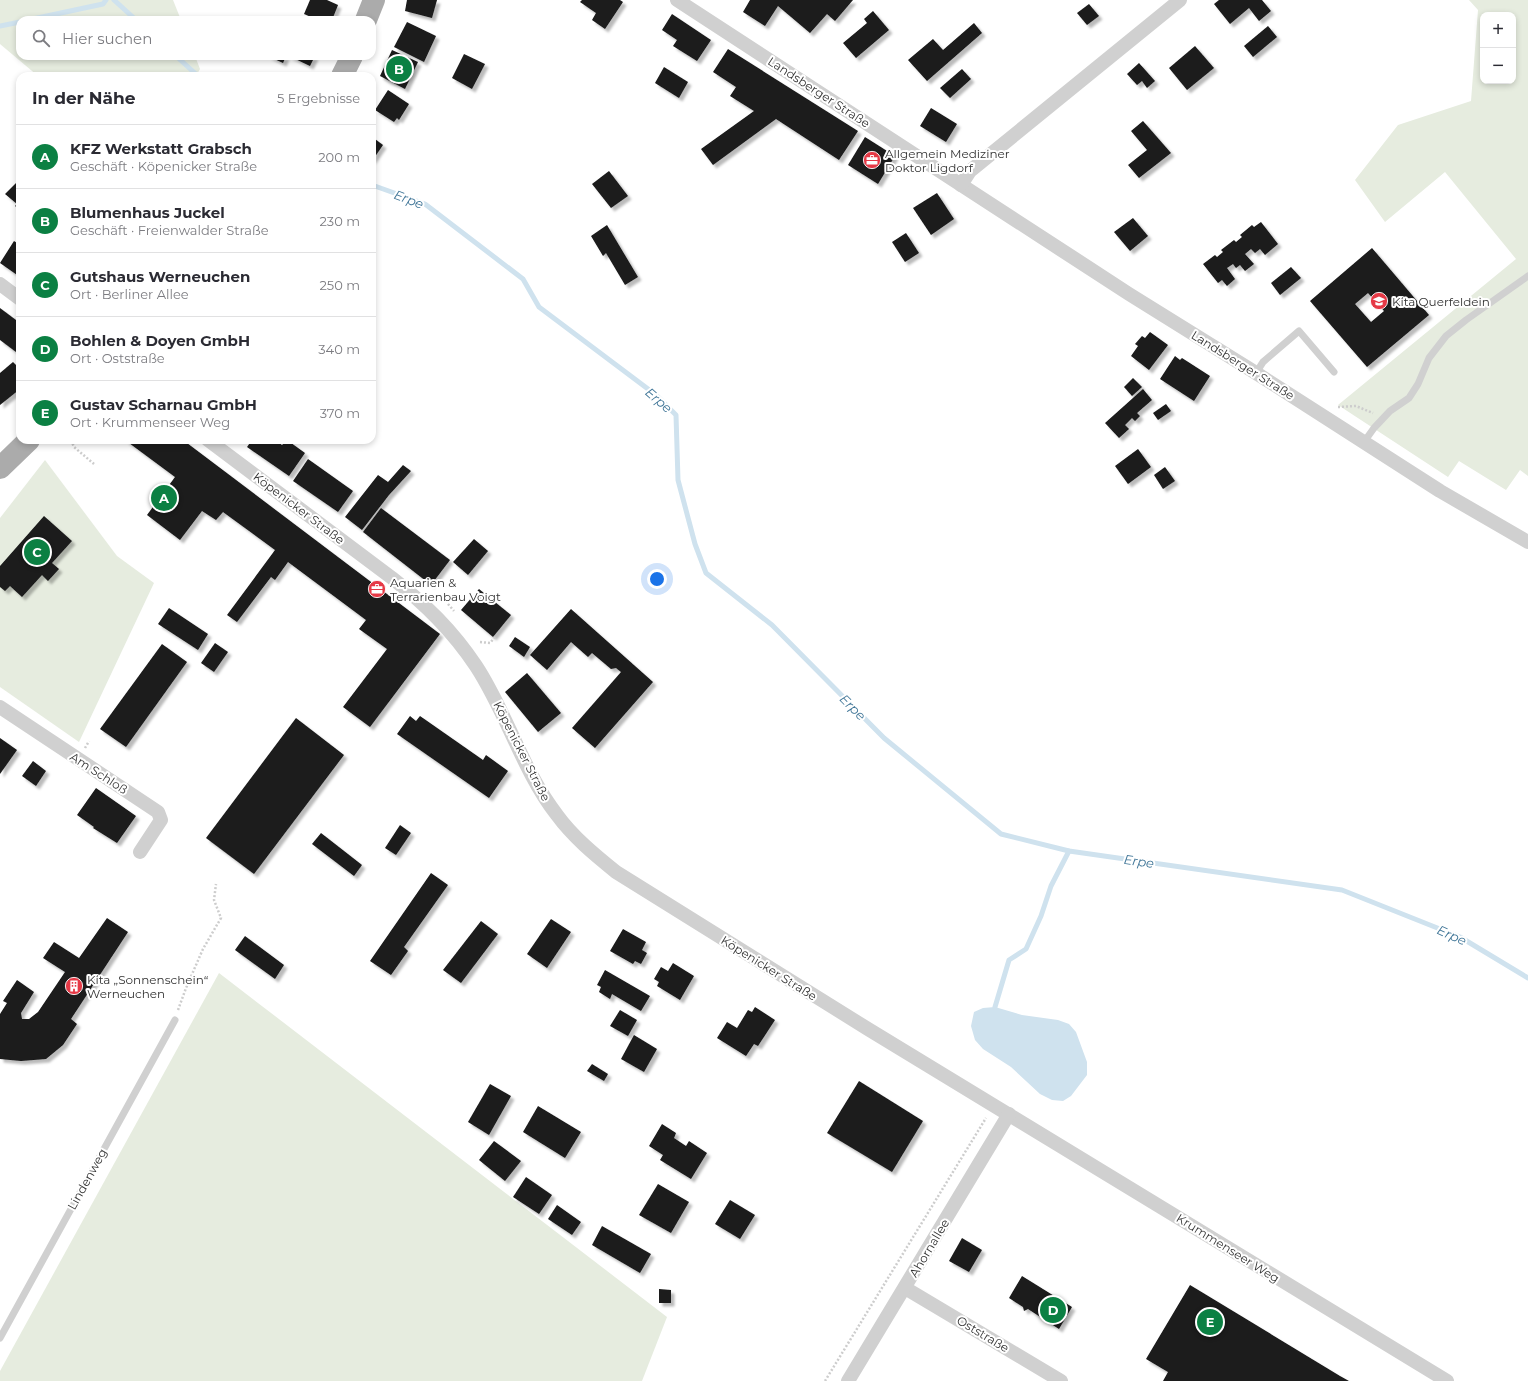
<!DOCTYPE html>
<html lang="de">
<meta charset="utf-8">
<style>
body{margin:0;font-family:Montserrat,sans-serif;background:#f2f2f3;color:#2b2b33}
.controls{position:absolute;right:12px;top:12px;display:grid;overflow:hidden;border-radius:8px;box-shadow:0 2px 6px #0003}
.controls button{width:36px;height:36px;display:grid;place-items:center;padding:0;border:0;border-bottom:1px solid #e1e1e2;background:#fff;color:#2b2b33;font:20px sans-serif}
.you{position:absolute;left:657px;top:579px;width:14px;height:14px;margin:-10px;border:3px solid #fff;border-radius:50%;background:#1a73e8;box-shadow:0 0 0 6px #1a73e833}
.badge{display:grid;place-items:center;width:26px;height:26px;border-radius:50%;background:#0b8043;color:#fff;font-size:13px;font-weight:700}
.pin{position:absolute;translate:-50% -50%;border:2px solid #fff;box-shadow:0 1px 4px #0006}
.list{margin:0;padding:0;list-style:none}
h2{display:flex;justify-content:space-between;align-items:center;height:52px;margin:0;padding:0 16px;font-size:17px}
h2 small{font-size:13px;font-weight:400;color:#7c7c81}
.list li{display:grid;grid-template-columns:26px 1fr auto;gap:12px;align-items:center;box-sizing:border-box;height:64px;padding:0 16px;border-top:1px solid #e1e1e2}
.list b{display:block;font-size:15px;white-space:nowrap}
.list p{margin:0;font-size:13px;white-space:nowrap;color:#7c7c81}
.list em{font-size:13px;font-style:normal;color:#7c7c81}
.icon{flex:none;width:22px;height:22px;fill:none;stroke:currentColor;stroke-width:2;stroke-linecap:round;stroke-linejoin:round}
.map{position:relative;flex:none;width:1528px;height:1381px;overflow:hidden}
.search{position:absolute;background:#fff;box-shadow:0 2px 6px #0003;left:16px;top:16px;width:360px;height:44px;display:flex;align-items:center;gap:10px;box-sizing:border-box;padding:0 14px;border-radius:12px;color:#7c7c81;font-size:15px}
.panel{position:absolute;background:#fff;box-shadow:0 2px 6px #0003;left:16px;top:72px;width:360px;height:372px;border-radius:12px}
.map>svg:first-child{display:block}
</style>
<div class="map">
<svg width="1528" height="1381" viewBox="0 0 1528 1381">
<defs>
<filter id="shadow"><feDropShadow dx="3.5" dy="3.5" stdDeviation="1" flood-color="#0004"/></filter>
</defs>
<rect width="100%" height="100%" fill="#fff"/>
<g fill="#e6ecdf" fill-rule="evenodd">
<polygon points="0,0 173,0 181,20 20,20 20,56 195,56 200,69 196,76 38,76 0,44"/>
<path d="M 1469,0 L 1528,0 L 1528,476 L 1520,470 L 1506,490 L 1459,461 L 1448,477 L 1338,405 L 1516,259 L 1445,172 L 1385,222 L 1355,180 L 1398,125 L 1471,101 L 1478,10 ZM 1483,15 L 1513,15 L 1513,81 L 1483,81 Z"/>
<polygon points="45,460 117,556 154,583 79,742 0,687 0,518"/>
<polygon points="219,973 667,1317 642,1381 0,1381 0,1371"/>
</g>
<polygon fill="#cfe2ee" points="995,1007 1022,1015 1058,1020 1069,1024 1076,1032 1087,1062 1087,1075 1071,1096 1063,1101 1052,1100 1040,1094 1011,1067 983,1049 975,1040 971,1026 974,1012 983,1008"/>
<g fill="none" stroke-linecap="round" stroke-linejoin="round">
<g stroke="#cfe2ee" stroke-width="5">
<polyline points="114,0 136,20"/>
<polyline points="28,20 103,4 106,0"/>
<polyline points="0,26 20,22"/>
<polyline points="176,56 198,76"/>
<polyline points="372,185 425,204 523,279 539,307 656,395 676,415 678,480 695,544 706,573 772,625 884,738 1001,834 1069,851 1342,890 1460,937 1528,978"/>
<polyline points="995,1007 1009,960 1026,949 1041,916 1051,886 1069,851"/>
</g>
</g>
<g fill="#1a1a1a" fill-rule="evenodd" filter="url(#shadow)">
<polygon points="310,0 327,0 338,5 332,20 318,20 304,14"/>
<polygon points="407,0 437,0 432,18 405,11"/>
<polygon points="582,0 620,0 623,2 605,29 592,20 596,13 580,2"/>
<polygon points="750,0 853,0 835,21 827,14 810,33 778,6 765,26 743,12"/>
<polygon points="1219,0 1262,0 1271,11 1259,21 1249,8 1230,24 1214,4"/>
<polygon points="1089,4 1099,16 1087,25 1077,13"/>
<polygon points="873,11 889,30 856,58 843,43 867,23 864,19"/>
<polygon points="672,14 711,40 697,61 673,46 677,40 662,30"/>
<polygon points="407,22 436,36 424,62 394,47"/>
<polygon points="974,23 982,33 927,81 908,60 933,39 943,50"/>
<polygon points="1268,26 1277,37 1253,57 1244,46"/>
<polygon points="1195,46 1214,68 1187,90 1169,68"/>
<polygon points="728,49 858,131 839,160 776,119 713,165 701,149 754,111 730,96 736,87 713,72"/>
<polygon points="392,50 418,62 405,89 380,76"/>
<polygon points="464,54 485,64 472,89 452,78"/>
<polygon points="268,56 286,56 283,63"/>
<polygon points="289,56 315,56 310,66"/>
<polygon points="1139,63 1155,81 1147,88 1142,81 1137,85 1127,74"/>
<polygon points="664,67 688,82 679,98 655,83"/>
<polygon points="962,69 971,79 950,98 940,88"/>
<polygon points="388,90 409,104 399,120 397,118 394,122 375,110"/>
<polygon points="931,108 957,124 946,142 920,126"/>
<polygon points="1143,121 1171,153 1139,178 1128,165 1147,150 1131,131"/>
<polygon points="865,137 895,156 878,184 848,165"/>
<polygon points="375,139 383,145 372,161 372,143"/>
<polygon points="609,171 628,196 611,208 592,184"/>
<polygon points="18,181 20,183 20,210 15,206 17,204 5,194"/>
<polygon points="937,193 954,219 931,235 913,208"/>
<polygon points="1133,218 1148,236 1130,251 1114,232"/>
<polygon points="1261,222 1278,244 1265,255 1260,249 1255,253 1251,249 1245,254 1254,264 1245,271 1240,265 1236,268 1233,264 1227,268 1235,279 1227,286 1222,280 1218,283 1203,264 1215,255 1217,257 1223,252 1221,250 1234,240 1236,242 1242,237 1240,235 1252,225 1254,227"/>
<polygon points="607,225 638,277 625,285 606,253 603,256 591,236"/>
<polygon points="906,233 919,253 905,262 892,242"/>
<polygon points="20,239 20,277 0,263 14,241 17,243"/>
<path d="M 1372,248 L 1429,315 L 1367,367 L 1310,301 ZM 1368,293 L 1384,311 L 1371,322 L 1355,304 Z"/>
<polygon points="1291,267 1301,278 1280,295 1271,283"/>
<polygon points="0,308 20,323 20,355 0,340"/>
<polygon points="1150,332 1168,345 1149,370 1131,356 1138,346 1135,344 1142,336 1145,338"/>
<polygon points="1175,356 1180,360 1182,358 1210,376 1194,401 1160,379"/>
<polygon points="13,362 20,369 20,389 0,405 0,373"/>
<polygon points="1133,378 1142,387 1132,396 1124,387"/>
<polygon points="1143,389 1152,400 1137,413 1140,416 1135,421 1132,418 1125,425 1129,429 1119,438 1105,423"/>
<polygon points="1166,404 1171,411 1158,420 1153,413"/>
<polygon points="125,440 183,440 440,634 370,727 343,707 387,649 359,629 366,620 288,562 275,580 271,577 237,622 227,615 275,550 223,512 216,520 202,511 180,540 147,515 175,477"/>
<polygon points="252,440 275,440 282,445 287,440 305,453 289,476 247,447"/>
<polygon points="1138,449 1151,467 1128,484 1115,466"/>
<polygon points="308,459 353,491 338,512 293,481"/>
<polygon points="403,465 411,471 389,495 362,530 345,517 378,475 388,482"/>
<polygon points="1165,467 1175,481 1163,489 1154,475"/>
<polygon points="381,508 450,560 431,585 363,532"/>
<polygon points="44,516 72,541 52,563 59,569 48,581 42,575 22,597 10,586 5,591 0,587 0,566"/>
<polygon points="474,539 488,551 468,575 453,562"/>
<polygon points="479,589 511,615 493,637 461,610"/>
<polygon points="169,608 208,634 198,650 158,624"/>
<polygon points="571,609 653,682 595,748 572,728 621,672 616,668 611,669 592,653 588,657 571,642 547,670 530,655"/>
<polygon points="515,637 530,647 524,657 509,646"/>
<polygon points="215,643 228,652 214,672 201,663"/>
<polygon points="162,644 187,662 126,747 100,729"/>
<polygon points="527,673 561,713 538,732 505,692"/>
<polygon points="410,716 416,721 420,716 483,760 486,755 508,771 489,798 397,734"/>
<polygon points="296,718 344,755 254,874 206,838"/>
<polygon points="0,738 17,750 0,774"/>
<polygon points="33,761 46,771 36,786 22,776"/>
<polygon points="96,788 136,816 117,843 93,828 94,827 77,815"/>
<polygon points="400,825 411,833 396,855 385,848"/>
<polygon points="321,833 362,865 354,876 312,844"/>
<polygon points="431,873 448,885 404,947 408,951 391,975 370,961"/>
<polygon points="107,918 128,932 71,1019 77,1024 63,1045 46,1059 21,1061 0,1059 0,1014 7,1003 3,1001 17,980 34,992 21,1013 22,1019 29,1019 38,1012 65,972 43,958 54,942 79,958"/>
<polygon points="551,919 571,932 547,968 527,954"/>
<polygon points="481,921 498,934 461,983 443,970"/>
<polygon points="623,929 646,942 642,950 647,953 641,964 635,961 633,964 610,951"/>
<polygon points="245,936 284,965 275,979 235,950"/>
<polygon points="673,963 694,976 680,1000 657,986 659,982 654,979 661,967 668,971"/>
<polygon points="605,970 650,996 641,1011 612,994 610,999 599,992 601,987 597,985"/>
<polygon points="755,1007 775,1020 758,1046 754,1044 746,1056 717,1038 727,1022 737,1028 748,1010 752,1012"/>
<polygon points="620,1010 637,1020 628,1036 610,1026"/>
<polygon points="634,1035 657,1049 644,1072 621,1059"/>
<polygon points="592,1064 608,1074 604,1081 587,1071"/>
<polygon points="859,1081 923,1121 892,1172 827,1133"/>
<polygon points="490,1084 511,1096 489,1135 468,1122"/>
<polygon points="538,1106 581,1132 565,1158 523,1132"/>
<polygon points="662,1124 676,1133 674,1138 686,1146 689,1141 707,1153 691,1179 660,1160 663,1155 649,1146"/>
<polygon points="494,1141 521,1161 505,1181 479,1160"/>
<polygon points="526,1177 552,1195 539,1214 513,1197"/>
<polygon points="658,1184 689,1202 671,1233 639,1215"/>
<polygon points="730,1200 755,1215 740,1239 715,1224"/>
<polygon points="557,1205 581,1222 572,1235 548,1219"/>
<polygon points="602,1226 651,1254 640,1273 592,1245"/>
<polygon points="962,1238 982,1250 969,1272 949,1261"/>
<polygon points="1022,1276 1072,1307 1059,1329 1028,1309 1024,1311 1023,1307 1009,1298"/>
<polygon points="1190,1285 1340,1376 1349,1381 1163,1381 1168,1372 1146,1359"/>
<polygon points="659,1289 671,1290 671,1303 659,1303"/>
</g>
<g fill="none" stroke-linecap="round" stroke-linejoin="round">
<g stroke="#cdcdcd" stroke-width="2.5" stroke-dasharray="2 2" stroke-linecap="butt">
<polyline points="1338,407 1356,406 1373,413"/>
<polyline points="71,440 74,447 94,464"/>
<polyline points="448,604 454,611"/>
<polyline points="480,642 490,643 495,637"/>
<polyline points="85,748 89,741"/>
<polyline points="178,1010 186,988 203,949 221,918 214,900 216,884"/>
<polyline points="825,1381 986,1118"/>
</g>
<g stroke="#d0d0d0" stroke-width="7">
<polyline points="1256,373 1263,362 1299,331 1334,372"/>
<polyline points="1364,442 1374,428 1390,411 1409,398 1418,384 1429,358 1446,336 1466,320 1528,276"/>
<polyline points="0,1338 175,1020"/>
</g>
<g stroke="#d0d0d0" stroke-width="14">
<polyline points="677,0 1129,294 1256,373 1440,491 1528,542"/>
<polyline points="961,185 970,171 1180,0"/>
<polyline points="0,284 20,299"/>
<path d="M 208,440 L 392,578 C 425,604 452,630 476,666 C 507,713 522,770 557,815 C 573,837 595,855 616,872 L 868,1029 L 1447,1381"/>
<polyline points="0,707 158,812 161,820 140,852"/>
<polyline points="905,1288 1061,1381"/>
<polyline points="848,1381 1009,1114"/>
</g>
<g stroke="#ababab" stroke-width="22">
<polyline points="366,20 374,0"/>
<polyline points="342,76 352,56"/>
<polyline points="0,468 29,440"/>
</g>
</g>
<defs>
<symbol id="office-disc" viewBox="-11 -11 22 22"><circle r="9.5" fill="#e63946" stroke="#fff"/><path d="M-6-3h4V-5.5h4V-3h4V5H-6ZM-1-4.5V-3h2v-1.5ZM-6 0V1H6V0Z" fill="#fff"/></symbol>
<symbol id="school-disc" viewBox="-11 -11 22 22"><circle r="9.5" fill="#e63946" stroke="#fff"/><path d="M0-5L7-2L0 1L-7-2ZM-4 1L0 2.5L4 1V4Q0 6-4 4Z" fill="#fff"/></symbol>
<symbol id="building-disc" viewBox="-11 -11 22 22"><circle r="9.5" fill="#e63946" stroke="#fff"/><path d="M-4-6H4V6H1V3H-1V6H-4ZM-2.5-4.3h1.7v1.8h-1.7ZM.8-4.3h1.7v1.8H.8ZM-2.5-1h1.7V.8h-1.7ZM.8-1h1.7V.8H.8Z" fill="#fff"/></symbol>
</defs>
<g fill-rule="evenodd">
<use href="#office-disc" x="862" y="150" width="20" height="20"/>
<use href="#school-disc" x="1369" y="291" width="20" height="20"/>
<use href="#office-disc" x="367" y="579" width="20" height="20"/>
<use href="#building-disc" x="64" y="976" width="20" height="20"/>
</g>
<g text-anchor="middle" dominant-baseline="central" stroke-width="4" stroke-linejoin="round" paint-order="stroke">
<g font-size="12" fill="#333" stroke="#fff">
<text transform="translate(819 92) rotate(33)">Landsberger Straße</text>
<text transform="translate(1243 365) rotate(32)">Landsberger Straße</text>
<text transform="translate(299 508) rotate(37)">Köpenicker Straße</text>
<text transform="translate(522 751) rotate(63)">Köpenicker Straße</text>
<text transform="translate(99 773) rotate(33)">Am Schloß</text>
<text transform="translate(769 968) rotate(32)">Köpenicker Straße</text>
<text transform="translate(87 1179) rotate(-61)">Lindenweg</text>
<text transform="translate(929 1248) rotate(-59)">Ahornallee</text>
<text transform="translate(1228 1248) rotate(32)">Krummenseer Weg</text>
<text transform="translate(983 1334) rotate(31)">Oststraße</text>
</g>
<g font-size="12" fill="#333" stroke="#fff" text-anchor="start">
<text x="885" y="153">Allgemein Mediziner<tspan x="885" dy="14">Doktor Ligdorf</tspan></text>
<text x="1392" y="301">Kita Querfeldein</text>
<text x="390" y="582">Aquarien &amp;<tspan x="390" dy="14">Terrarienbau Voigt</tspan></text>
<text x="87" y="979">Kita „Sonnenschein“<tspan x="87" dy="14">Werneuchen</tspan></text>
</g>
<g font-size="13" font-style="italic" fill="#3f7597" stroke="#fff">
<text transform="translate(409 199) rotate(21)">Erpe</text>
<text transform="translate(659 400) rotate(41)">Erpe</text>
<text transform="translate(853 707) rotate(45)">Erpe</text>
<text transform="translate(1139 861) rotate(8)">Erpe</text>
<text transform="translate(1452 935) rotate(24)">Erpe</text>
</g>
</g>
</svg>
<div class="controls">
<button>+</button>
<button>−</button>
</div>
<div class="you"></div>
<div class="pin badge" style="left:164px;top:498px">A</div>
<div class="pin badge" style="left:399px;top:69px">B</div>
<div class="pin badge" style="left:37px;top:552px">C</div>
<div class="pin badge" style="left:1053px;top:1310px">D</div>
<div class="pin badge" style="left:1210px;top:1322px">E</div>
<div class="search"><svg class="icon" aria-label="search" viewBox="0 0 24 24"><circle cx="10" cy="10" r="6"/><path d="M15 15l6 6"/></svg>Hier suchen</div>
<section class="panel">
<h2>In der Nähe<small>5 Ergebnisse</small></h2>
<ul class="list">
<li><span class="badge">A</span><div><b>KFZ Werkstatt Grabsch</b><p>Geschäft · Köpenicker Straße</p></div><em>200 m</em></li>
<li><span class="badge">B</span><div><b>Blumenhaus Juckel</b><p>Geschäft · Freienwalder Straße</p></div><em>230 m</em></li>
<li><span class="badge">C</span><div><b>Gutshaus Werneuchen</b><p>Ort · Berliner Allee</p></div><em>250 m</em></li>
<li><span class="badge">D</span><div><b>Bohlen &amp; Doyen GmbH</b><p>Ort · Oststraße</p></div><em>340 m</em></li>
<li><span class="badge">E</span><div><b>Gustav Scharnau GmbH</b><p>Ort · Krummenseer Weg</p></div><em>370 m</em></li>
</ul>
</section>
</div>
